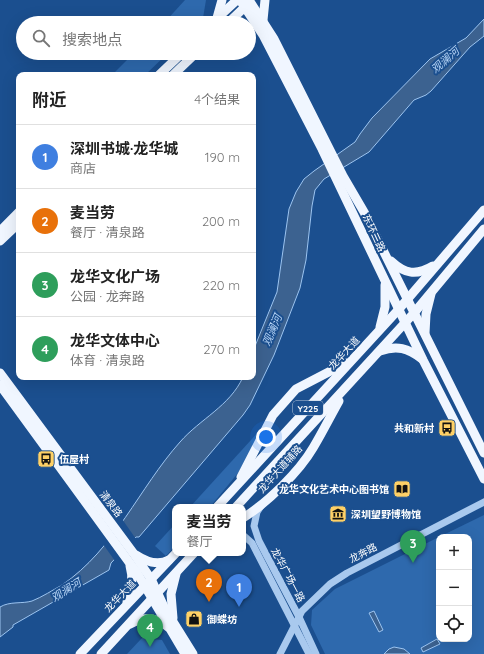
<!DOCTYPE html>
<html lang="zh">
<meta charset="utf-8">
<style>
body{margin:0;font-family:Quicksand,"Noto Sans SC",sans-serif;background:#f2f2f2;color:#222}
.controls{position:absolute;right:12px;bottom:12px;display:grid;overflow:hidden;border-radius:8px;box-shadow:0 4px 16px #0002}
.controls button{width:36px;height:36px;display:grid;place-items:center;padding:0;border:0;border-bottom:1px solid #e0e0e0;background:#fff;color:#222;font:20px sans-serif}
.you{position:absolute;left:266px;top:437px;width:14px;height:14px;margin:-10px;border:3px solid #fff;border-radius:50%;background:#1a73e8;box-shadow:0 0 0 6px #1a73e833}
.badge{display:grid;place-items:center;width:26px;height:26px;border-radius:50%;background:#111827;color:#fff;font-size:13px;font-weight:700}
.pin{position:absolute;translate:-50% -33px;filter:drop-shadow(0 1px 2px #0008)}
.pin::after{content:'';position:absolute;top:21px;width:14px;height:12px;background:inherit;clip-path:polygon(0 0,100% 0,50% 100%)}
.popup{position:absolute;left:172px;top:504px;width:74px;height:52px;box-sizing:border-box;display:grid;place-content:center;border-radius:8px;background:#fff;filter:drop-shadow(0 1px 3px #0005);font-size:13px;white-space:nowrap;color:#767676}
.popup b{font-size:15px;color:#222}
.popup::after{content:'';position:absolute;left:50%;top:100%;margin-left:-8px;border:8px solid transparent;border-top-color:#fff}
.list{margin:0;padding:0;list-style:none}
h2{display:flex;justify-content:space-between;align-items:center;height:52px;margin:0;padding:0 16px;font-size:17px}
h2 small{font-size:13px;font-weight:400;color:#767676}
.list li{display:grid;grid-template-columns:26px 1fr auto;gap:12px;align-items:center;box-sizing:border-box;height:64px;padding:0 16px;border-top:1px solid #e0e0e0}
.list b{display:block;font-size:15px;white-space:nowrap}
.list p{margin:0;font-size:13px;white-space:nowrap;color:#767676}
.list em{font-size:13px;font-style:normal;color:#767676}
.icon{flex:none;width:22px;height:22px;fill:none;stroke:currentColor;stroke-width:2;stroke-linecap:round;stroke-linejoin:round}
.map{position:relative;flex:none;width:484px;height:654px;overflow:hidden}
.search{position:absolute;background:#fff;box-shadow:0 4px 16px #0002;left:16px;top:16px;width:240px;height:44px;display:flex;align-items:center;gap:10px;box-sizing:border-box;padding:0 14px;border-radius:22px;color:#767676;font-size:15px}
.panel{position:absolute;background:#fff;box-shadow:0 4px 16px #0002;left:16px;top:72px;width:240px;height:308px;border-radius:8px}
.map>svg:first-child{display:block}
</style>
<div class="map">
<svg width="484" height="654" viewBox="0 0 484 654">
<rect width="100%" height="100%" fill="#1b4f8f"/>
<g fill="#2e69ad">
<polygon points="185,0 206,0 203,18 199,23 164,23"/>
<polygon points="134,53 168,53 145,75 112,75"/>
<polygon points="260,430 261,431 238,473 210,507 190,507"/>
<polygon points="484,515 484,654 325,654 311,625 312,610 335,589 439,537 439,639 469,639 469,537 439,537"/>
<polygon points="175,524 175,546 166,556 155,546"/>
<polygon points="142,638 162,640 170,654 127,654"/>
</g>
<g fill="#3c6290" stroke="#9cc4f0">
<path d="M 484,19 L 484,36 L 470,47 L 431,91 L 426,95 L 414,100 L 369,152 L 324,179 L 315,190 L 312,206 L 306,260 L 300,288 L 274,355 L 250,405 L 243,415 L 139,537 L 136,537 L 111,563 L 109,570 L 13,625 L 13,627 L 0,637 L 0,607 C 10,601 22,604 32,601 C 42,597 53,590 62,585 C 115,549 139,488 180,442 C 200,419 230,406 243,377 L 253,377 L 253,351 L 277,292 L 289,209 L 296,192 L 304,179 L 314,171 L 355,142 L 360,134 L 372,118 L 430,59 L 466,38 Z"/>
<polygon points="374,611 383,630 379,632 369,613"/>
<polygon points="437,639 440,644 423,652 421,648"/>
<polygon points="394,647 404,649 410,654 384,654 389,649"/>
</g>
<polygon fill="#1b4f8f" points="122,519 136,539 115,561 103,544"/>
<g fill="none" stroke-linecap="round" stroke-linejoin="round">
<g stroke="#a9c9ee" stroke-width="7">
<polyline points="261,506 257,512 254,526 259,541 299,617 316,654"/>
<polyline points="243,535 252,543 309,654"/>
<polyline points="280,654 302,611 330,584 347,573 484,502"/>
</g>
<g stroke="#f0f6ff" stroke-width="9">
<polyline points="240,0 263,35 322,149 423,360 484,479"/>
<polyline points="249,0 274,39 343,176 364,212 484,453"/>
<polyline points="217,18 222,0"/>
<polyline points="263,20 265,0"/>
<polyline points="212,23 237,0"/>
<polyline points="228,23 248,4"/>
<polyline points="159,75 182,53"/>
<polyline points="173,75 196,53"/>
<polyline points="0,231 19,212"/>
<polyline points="0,241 19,223"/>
<path d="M 391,261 C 405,274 416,276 433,266"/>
<polyline points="380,327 385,307 385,285"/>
<polyline points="425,333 426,314 431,294"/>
<path d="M 380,351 C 397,345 408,348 422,359"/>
<polyline points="0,373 134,554 151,579 165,609 193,654"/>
<polyline points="0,385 137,573 185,654"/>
<polyline points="241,477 273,415 296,389 346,363"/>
<polyline points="217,507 399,309 484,210"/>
<polyline points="236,507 414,313 484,229"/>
<path d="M 243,518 C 267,503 299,472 313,448 C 322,433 330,417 339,401"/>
<path d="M 136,555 C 145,561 158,566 169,560"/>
<path d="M 127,602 C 131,589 134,579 130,566"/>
<polyline points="173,618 171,594 176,574"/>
<path d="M 130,624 C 144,616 156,617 168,627"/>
<polyline points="80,654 176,553"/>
<polyline points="101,654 194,553"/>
</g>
</g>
<defs>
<symbol id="bus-square" viewBox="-11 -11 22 22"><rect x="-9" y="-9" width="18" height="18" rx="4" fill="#ffd166" stroke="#1b4f8f"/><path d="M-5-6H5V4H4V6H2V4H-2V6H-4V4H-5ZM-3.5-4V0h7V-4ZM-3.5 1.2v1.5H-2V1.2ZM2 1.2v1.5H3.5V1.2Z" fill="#111"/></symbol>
<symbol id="library-square" viewBox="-11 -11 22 22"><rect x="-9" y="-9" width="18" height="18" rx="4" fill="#ffd166" stroke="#1b4f8f"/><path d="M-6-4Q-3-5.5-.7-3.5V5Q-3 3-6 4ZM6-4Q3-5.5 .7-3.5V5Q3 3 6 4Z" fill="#111"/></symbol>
<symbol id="museum-square" viewBox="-11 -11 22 22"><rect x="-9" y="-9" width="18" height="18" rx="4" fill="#ffd166" stroke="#1b4f8f"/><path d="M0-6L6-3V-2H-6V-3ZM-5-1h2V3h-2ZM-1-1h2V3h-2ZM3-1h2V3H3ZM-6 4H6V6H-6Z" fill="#111"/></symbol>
<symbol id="shop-square" viewBox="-11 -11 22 22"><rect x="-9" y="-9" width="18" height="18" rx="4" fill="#ffd166" stroke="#1b4f8f"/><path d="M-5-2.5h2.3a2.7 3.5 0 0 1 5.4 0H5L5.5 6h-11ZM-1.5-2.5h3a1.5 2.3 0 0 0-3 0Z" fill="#111"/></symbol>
</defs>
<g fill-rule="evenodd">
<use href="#bus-square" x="437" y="418" width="20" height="20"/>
<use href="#bus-square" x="36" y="449" width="20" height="20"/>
<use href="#library-square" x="392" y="479" width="20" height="20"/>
<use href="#museum-square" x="328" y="504" width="20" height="20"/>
<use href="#shop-square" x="184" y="609" width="20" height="20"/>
</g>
<g text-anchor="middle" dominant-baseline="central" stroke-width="4" stroke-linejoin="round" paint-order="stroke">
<rect fill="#1b4f8f" stroke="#bbcadd" stroke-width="1" x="293" y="401" width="30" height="14" rx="3"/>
<g font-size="9" font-weight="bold" fill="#fff">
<text x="308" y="408">Y225</text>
</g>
<g font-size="10" fill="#fff" stroke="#1b4f8f">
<text transform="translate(374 233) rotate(65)">东环二路</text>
<text transform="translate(344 353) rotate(-47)">龙华大道</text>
<text transform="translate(280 469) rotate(-48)">龙华大道辅路</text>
<text transform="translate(111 504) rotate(53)">清泉路</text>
<text transform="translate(363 553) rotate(-27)">龙奔路</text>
<text transform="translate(288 575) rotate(62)">龙华广场一路</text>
<text transform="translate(120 596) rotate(-46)">龙华大道</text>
</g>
<g font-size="10" font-weight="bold" fill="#fff" stroke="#1b4f8f" text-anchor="start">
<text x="434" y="428" text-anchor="end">共和新村</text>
<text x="59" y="459">伍屋村</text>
<text x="389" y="489" text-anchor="end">龙华文化艺术中心图书馆</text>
<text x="351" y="514">深圳望野博物馆</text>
<text x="207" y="619">御蝶坊</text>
</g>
<g font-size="11" font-style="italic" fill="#b5d3f5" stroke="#1b4f8f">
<text transform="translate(445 60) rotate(-41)">观澜河</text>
<text transform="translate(272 330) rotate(-67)">观澜河</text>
<text transform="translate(66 590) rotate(-32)">观澜河</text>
</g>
</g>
</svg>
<div class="controls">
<button>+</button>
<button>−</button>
<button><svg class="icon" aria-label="locate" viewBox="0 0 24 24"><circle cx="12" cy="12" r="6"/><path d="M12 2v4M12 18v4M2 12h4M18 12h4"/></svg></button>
</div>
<div class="you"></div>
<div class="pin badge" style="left:239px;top:607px;background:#3f7fe0">1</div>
<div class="pin badge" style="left:209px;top:602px;background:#e8710a">2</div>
<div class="popup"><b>麦当劳</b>餐厅</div>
<div class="pin badge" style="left:413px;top:563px;background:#2e9e5b">3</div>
<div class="pin badge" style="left:150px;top:647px;background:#2e9e5b">4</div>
<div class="search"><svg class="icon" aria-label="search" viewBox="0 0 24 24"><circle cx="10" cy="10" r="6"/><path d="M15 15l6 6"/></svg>搜索地点</div>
<section class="panel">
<h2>附近<small>4个结果</small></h2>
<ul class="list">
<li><span class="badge" style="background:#3f7fe0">1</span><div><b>深圳书城·龙华城</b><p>商店</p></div><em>190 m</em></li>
<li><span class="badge" style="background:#e8710a">2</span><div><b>麦当劳</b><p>餐厅 · 清泉路</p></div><em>200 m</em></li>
<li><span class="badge" style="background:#2e9e5b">3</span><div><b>龙华文化广场</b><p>公园 · 龙奔路</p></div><em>220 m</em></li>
<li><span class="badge" style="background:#2e9e5b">4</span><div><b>龙华文体中心</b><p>体育 · 清泉路</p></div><em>270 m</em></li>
</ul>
</section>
</div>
